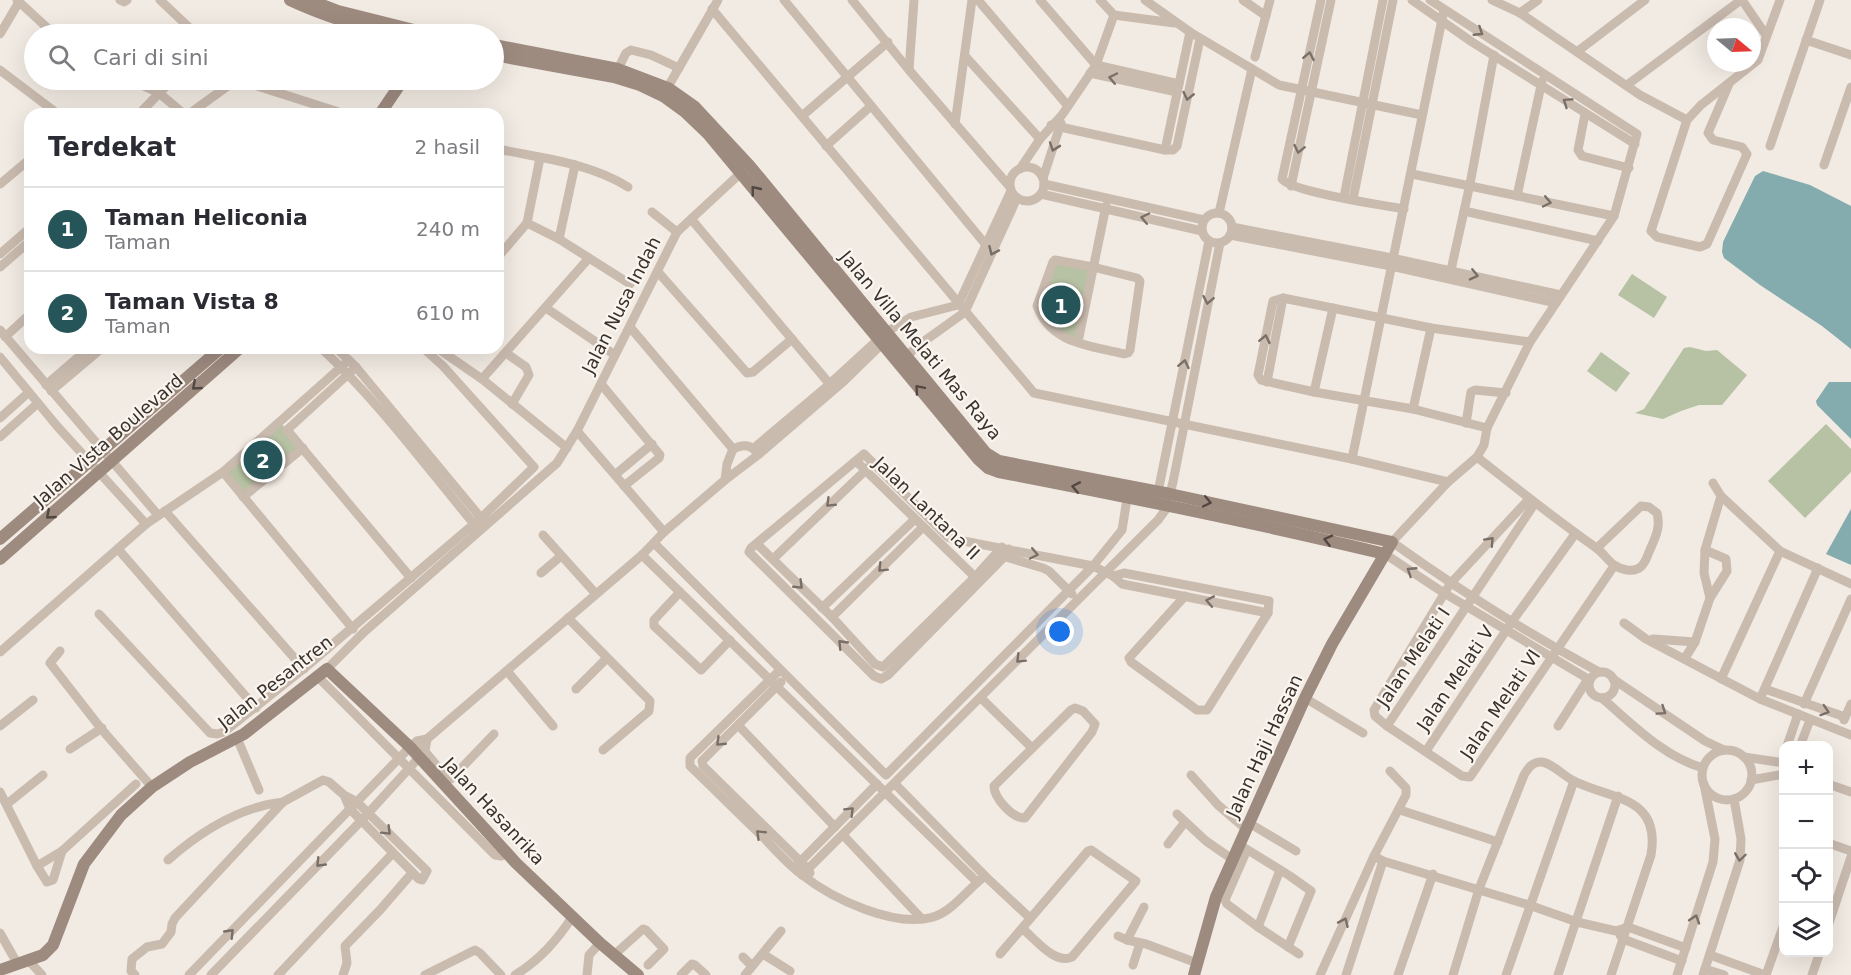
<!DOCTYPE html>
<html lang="id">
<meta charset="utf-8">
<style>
body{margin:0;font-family:"DejaVu Sans",sans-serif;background:#f7f7f7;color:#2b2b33}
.controls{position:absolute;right:18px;bottom:18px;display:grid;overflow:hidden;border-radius:12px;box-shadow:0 6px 24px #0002}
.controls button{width:54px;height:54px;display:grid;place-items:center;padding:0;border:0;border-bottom:2px solid #e1e1e2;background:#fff;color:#2b2b33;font:30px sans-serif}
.compass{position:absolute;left:1707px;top:18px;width:54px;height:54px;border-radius:50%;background:#fff;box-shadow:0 6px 24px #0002;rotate:109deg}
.you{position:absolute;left:1060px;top:632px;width:21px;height:21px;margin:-15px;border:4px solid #fff;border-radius:50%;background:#1a73e8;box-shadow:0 0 0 9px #1a73e833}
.badge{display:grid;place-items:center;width:39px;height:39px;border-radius:50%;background:#255558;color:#fff;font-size:20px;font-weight:700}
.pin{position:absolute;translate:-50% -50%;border:3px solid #fff;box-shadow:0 2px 6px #0006}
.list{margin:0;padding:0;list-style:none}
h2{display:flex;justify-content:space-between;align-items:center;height:78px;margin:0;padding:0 24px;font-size:26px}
h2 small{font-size:20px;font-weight:400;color:#7c7c81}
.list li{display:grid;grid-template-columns:39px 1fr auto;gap:18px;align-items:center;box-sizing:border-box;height:84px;padding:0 24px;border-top:2px solid #e1e1e2}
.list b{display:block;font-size:22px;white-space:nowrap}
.list p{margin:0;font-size:20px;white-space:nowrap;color:#7c7c81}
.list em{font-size:20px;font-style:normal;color:#7c7c81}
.icon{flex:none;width:33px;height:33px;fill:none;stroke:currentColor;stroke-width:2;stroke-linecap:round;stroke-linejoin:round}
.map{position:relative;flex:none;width:1851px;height:975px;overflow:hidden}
.search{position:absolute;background:#fff;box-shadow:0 6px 24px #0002;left:24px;top:24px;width:480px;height:66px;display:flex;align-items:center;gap:15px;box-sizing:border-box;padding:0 21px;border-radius:33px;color:#7c7c81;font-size:22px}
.panel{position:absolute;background:#fff;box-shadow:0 6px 24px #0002;left:24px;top:108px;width:480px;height:246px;border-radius:18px}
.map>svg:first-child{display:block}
</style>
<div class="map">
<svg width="1851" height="975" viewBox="0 0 1851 975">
<rect width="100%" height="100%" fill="#f2ebe3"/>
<g fill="#b7c1a3">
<polygon points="1055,260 1093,267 1078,342 1066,340 1038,310"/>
<polygon points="1632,274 1667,297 1654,318 1618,295"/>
<polygon points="1690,347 1706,351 1717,350 1747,375 1722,405 1699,405 1681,411 1663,419 1635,413 1644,409 1684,348"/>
<polygon points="1601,352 1630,373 1616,392 1587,371"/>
<polygon points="280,422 303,448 243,497 223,472"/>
<polygon points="1826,424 1851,449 1851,472 1805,518 1768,481"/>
</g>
<g fill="#84abad">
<polygon points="1763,171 1810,185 1851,206 1851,349 1822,326 1760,285 1724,258 1722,252 1723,242 1755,176"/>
<polygon points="1829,382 1851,382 1851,439 1817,405 1816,401"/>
<polygon points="1851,509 1851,565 1826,554"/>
</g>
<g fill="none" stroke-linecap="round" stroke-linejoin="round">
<g stroke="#cabbaf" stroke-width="9">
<polyline points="17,0 54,34"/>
<polyline points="120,0 124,2 127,0"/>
<polyline points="160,0 196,34"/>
<polyline points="784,0 986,245"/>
<polyline points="852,0 909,70 1010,187"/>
<polyline points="978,0 1068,106"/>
<polyline points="1040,0 1096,65 1179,84"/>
<polyline points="1100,0 1114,15 1174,23"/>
<polyline points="1145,0 1190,32 1279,85 1422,115"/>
<polyline points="1243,0 1266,16"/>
<path d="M 1321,0 L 1282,179 C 1292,192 1382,205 1404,209"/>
<polyline points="1412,0 1472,42 1635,144"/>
<path d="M 1430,0 L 1637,134 L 1614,216 L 1530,342 L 1487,428 L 1484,445 L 1477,457 L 1448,482 L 1392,542 C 1459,590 1527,633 1599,672"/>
<polyline points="1492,0 1520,13 1640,95 1687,120"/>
<polyline points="1742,0 1766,35"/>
<polyline points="712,9 1034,393 1352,459 1448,482"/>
<polyline points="1520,13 1538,0"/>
<polyline points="0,34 19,2"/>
<polyline points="1806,40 1851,55"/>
<polyline points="1578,51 1645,0"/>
<polyline points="965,56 1040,139"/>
<polyline points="1255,57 1270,0"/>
<polyline points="618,69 626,53 631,50 651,55 679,68"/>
<polyline points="0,70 58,114"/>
<polyline points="909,70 914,0"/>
<polyline points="1090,73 1177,92"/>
<polyline points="130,80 159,93 184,114"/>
<polyline points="238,80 345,114"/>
<polyline points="1729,84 1708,133 1713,140 1742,147 1747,154 1707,244 1700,247 1657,237 1651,231 1687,120 1701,105 1758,60 1780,0"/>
<polyline points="1627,85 1741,0"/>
<polyline points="665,92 718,0"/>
<polyline points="139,114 172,80"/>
<polyline points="189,114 236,80"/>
<polyline points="1585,114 1578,150 1582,156 1629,168"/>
<polyline points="802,116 888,42"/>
<polyline points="955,124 972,0"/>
<polyline points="1051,125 1165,150 1173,150 1177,146 1200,39"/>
<polyline points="826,146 871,106"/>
<polyline points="1770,146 1820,0"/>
<path d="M 498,149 C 541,158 590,163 628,187"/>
<polyline points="1165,150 1190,32"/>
<polyline points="1824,165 1851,87"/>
<circle cx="1027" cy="184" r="17"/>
<polyline points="1020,169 1040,139 1062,115 1096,65 1114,15"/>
<polyline points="1412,174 1614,216"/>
<polyline points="1043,178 1061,123"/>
<polyline points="0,184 30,159"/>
<polyline points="1044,184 1204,220"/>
<polyline points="1291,186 1331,0"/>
<polyline points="1041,194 1202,231"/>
<polyline points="1517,196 1542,81"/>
<polyline points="1344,197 1383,0"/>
<polyline points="1353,199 1393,0"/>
<polyline points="1464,211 1598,241"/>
<polyline points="652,212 677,232"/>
<polyline points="1219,213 1252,69"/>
<circle cx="1217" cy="228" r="15"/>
<polyline points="692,220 833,388"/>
<polyline points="527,223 559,239 630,284"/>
<polyline points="1232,227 1392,258 1561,295"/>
<polyline points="1230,235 1391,266 1556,303"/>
<polyline points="559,239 575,165"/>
<polyline points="0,254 30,228"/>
<polyline points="498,257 527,223 540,158"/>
<path d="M 1055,260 L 1093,267 L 1137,278 L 1140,281 L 1130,350 L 1128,353 L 1124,354 C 1089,345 1051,344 1037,306 L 1053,262 Z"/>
<polyline points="0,267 30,241"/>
<polyline points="1451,270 1470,184 1494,55"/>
<polyline points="658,272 747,373 753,372 792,339"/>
<polyline points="546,308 615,355"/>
<polyline points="630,327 733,449"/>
<polyline points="0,330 158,515"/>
<polyline points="5,337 30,314"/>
<polyline points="1078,342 1106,206"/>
<path d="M 321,348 C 378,401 424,464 474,524"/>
<polyline points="336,348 356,367 481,518"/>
<polyline points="437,348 482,379 567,448"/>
<polyline points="506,353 526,367 529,375 512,404"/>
<polyline points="0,357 57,426 146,524"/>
<polyline points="349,360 223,472 353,629"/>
<polyline points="903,361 916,347 965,312 1017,198"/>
<polyline points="356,367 287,430 411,578"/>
<polyline points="482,379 589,258"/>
<polyline points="1267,382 1283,298"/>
<polyline points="601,384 660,455 659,458 624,486"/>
<polyline points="46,385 89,348"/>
<polyline points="51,391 102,348"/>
<polyline points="1314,392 1333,308"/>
<polyline points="1413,409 1431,328"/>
<polyline points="0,418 28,393"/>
<polyline points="1466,423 1471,392 1475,390 1506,393"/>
<polyline points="1487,428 1413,409 1314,392 1261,380 1258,375 1273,301 1283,298 1431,328 1530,342"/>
<polyline points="577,431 664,532"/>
<polyline points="0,437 38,403"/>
<polyline points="754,448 824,389 885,333 911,317 958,305 1011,191"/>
<path d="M 1477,457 C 1516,488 1554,518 1595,547 C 1608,556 1609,567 1627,570 C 1641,572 1645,563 1649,552 C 1655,538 1661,528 1657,513 L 1649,507 L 1641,506 L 1597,548"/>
<polyline points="1352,459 1444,10"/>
<polyline points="856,461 975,577"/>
<polyline points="616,474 652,444"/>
<path d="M 725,480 L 727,464 L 733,449 C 742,444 751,444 757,453"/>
<polyline points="1713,483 1721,496 1780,551 1851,584"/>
<polyline points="243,497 303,448"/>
<polyline points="1157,497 1209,241"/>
<polyline points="1529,499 1450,584 1374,710 1375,716 1387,726 1462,776 1470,777 1614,566"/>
<polyline points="165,511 304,669"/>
<polyline points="543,535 596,594"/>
<polyline points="654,543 886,775 1093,566 1122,530 1128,493"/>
<polyline points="757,544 832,617 875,664 883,667 975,577 1002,547"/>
<polyline points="118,549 256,708"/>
<polyline points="1009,549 1004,557 888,675 881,679 874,676 749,552 751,548 864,454 948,537 953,539 1093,566 1113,576 1122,584 1268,613"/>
<polyline points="1385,554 1444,593 1590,680"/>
<polyline points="642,555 977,882"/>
<polyline points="999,555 1043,568 1049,571 1072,594"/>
<polyline points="773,559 869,467"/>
<polyline points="541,573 561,556"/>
<polyline points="1113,576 1124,573 1269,601 1268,613 1207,710 1197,710 1131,662 1129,658 1185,596"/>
<polyline points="680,592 654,620 654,626 701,670 730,640"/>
<polyline points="1710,598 1704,573 1705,550 1721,496"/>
<polyline points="822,608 915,519"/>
<polyline points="99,614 210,733 217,734 224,732 307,666 481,518 534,467 443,366 423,348"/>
<polyline points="832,617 923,527"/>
<polyline points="568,618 650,701 649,711 603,750"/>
<polyline points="1624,623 1646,639 1760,699 1851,735"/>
<polyline points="1653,639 1695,642"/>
<polyline points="60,651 50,663 103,731 152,787"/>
<polyline points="0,652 146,524 223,472"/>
<polyline points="1685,658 1695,642 1710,598 1727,571 1726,559 1705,550"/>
<polyline points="327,669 364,632 557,463 577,431 677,232 744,170"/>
<path d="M 780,670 L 690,758 L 690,766 C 715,790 740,815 765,839 C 776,851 788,864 801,874 C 831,898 896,930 936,916 C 954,909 969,888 985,876"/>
<polyline points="507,671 553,726"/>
<circle cx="1602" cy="685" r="13"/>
<polyline points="1613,679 1705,741 1724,750"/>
<polyline points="1721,679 1780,551"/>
<polyline points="321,680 495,855 501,856 507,854"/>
<polyline points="781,682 702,761 703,766 808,869 810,873"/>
<polyline points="576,689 607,658"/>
<polyline points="1765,689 1845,717"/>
<polyline points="981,698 1032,748"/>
<polyline points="1305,698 1363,733"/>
<path d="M 1602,698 C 1632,724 1664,757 1703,768"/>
<polyline points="1760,699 1818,568"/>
<polyline points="1804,704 1851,599"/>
<path d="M 1075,708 L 1083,711 L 1095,724 L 1092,732 L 1025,818 C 1013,819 994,798 994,786 L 1071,710 Z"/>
<polyline points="1844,720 1851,704"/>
<polyline points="738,725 835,827"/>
<polyline points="0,726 33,700"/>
<polyline points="1387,726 1535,503"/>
<polyline points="1558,726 1588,679"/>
<polyline points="237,738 259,790"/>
<polyline points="1787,746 1798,714"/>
<polyline points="1800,746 1810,720"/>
<polyline points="422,748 448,779 451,779 494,734"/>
<polyline points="70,749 102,728"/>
<circle cx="1727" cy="775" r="25"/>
<polyline points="1426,751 1511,623 1575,534"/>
<polyline points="1744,757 1784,763"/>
<polyline points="1191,775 1218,805 1246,829"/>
<polyline points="1751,780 1784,774"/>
<polyline points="895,784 985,876 1030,918"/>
<polyline points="1828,784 1851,792"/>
<polyline points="0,792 37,866 47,882 53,880 62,851"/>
<polyline points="7,804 43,775"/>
<polyline points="1400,810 1498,842"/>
<polyline points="1177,814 1206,841 1232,859"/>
<polyline points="1249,823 1296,851"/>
<polyline points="843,835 922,919"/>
<polyline points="1828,843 1851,851"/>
<polyline points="1168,844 1185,822"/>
<polyline points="1243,847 1290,876 1311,891 1288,947"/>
<polyline points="1247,850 1225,900 1227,904 1258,927 1299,954"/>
<polyline points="1374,856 1383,861 1529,905 1577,922 1616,931 1628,927 1686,948"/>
<path d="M 168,860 C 200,832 239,807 283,802"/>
<polyline points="798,864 877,784"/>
<polyline points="37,866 62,851 136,784"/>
<polyline points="802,875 1158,520 1166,509 1173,482 1220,243"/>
<polyline points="1828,926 1851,857"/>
<polyline points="1258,927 1280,870"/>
<polyline points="0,933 17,963"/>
<polyline points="1620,935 1623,939 1682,961"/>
<polyline points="1118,936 1127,940 1144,907"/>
<polyline points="1127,940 1146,944 1197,963"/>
<polyline points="615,954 643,929 646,930 664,949 648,965"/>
<polyline points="763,954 790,971"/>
<path d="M 1000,954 L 1088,851 L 1091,850 L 1136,881 L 1072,957 C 1055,965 1035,939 1023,929"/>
<polyline points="1710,955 1765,975"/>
<polyline points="743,957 752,966"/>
<polyline points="29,961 42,975"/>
<polyline points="1133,965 1140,943"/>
<polyline points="1705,969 1724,975"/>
<polyline points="135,975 131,971 132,959 147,947 162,944 171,932 172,924 175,918 283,802 323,780 329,782 344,795 357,802 427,871 422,880 419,879 350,809 344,795"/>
<polyline points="189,975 410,747 417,741 427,739 642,555 664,532 725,480 758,455 844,381 886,340"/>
<polyline points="211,975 361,821 425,751 427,739"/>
<polyline points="278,975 393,853"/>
<polyline points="343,975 347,963 345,946 380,910 412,873"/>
<polyline points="425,975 475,950 480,953 501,975"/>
<path d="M 515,975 C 540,960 557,940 573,916"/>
<polyline points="587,975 589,955 600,943"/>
<polyline points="681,975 692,964 695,965 706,975"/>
<polyline points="745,975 781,931"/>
<polyline points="1320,975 1374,856 1406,795 1406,788 1390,771"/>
<polyline points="1346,975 1383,861"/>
<polyline points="1398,975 1433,874"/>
<path d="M 1453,975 L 1479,889 L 1524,775 C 1528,768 1533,761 1542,762 C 1554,764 1563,776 1574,781 C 1612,800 1661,796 1651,855 L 1611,975"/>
<polyline points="1506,975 1574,781"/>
<polyline points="1558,975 1618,796"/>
<polyline points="1677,975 1713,862 1715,839 1704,784"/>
<polyline points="1703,975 1740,860 1741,839 1734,799"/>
<polyline points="1766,975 1784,924"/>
<polyline points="1812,975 1820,952"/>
</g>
<g stroke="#9e8b80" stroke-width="12">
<path d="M 290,0 C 322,15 354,25 388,34"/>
<polyline points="309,0 338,11 430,34"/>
<polyline points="494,45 618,69 668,88 695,107 749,165 986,453 999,461 1170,494 1392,542 1332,644 1305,698 1216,897 1194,975"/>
<path d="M 494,55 L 614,77 L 640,85 L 663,96 L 685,112 L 708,134 L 978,459 L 988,468 L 999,472 C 1129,497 1257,523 1385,554"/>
<polyline points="380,114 403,80"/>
<polyline points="0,539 221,348"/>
<polyline points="0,559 240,348"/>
<polyline points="0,970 43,955 53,945 84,864 121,815 152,787 190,762 244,734 327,669 410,747 516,863 600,943 638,975"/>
</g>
</g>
<defs><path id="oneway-chevron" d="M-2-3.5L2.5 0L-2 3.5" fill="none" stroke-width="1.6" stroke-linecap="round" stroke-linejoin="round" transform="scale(1.5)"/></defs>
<g stroke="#7a6f67">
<use href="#oneway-chevron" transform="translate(1479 32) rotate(33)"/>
<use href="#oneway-chevron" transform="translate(1309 56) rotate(-79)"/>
<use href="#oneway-chevron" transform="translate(1113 78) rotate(-168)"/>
<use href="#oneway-chevron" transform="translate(1188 96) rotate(103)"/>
<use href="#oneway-chevron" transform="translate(1567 102) rotate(-146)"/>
<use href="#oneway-chevron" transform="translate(1054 147) rotate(109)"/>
<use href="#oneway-chevron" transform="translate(1299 149) rotate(102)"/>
<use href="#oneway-chevron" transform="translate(1547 202) rotate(12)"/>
<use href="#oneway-chevron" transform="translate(1145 218) rotate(-168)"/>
<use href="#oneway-chevron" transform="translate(993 251) rotate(114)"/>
<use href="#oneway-chevron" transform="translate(1474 275) rotate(13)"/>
<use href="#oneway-chevron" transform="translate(1208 300) rotate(101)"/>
<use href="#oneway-chevron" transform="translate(1265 339) rotate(-78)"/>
<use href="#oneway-chevron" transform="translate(1184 364) rotate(-78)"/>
<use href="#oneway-chevron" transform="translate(830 503) rotate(136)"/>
<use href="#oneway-chevron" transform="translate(1490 541) rotate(-47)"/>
<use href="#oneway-chevron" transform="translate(1034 554) rotate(12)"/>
<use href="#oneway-chevron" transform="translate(882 568) rotate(135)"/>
<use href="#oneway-chevron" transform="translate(1411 571) rotate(-147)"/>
<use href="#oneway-chevron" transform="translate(799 585) rotate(44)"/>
<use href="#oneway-chevron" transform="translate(1210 601) rotate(-169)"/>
<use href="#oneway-chevron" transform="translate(842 644) rotate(-134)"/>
<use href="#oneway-chevron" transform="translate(1020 659) rotate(135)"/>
<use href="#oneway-chevron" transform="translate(1662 711) rotate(34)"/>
<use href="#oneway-chevron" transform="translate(1825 711) rotate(18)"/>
<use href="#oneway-chevron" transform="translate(720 742) rotate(136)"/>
<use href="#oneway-chevron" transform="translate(850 811) rotate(-45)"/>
<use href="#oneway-chevron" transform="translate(387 831) rotate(45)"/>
<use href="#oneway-chevron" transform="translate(760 834) rotate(-136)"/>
<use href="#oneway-chevron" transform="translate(1740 857) rotate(98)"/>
<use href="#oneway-chevron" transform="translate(320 863) rotate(134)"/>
<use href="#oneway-chevron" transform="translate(1695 919) rotate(-72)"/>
<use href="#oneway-chevron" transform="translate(1344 922) rotate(-66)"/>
<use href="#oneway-chevron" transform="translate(230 933) rotate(-46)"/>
</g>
<g stroke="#524841">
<use href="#oneway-chevron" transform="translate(755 190) rotate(-129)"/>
<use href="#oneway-chevron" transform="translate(196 386) rotate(139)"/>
<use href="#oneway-chevron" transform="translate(919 389) rotate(-130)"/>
<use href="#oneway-chevron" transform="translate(1076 487) rotate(-169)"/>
<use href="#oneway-chevron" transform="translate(1207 502) rotate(12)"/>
<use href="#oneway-chevron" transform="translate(50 515) rotate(139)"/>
<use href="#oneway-chevron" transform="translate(1328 540) rotate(-166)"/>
</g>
<g text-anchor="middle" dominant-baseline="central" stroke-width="4.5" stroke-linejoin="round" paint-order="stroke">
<g font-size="18" fill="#39312c" stroke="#faf5ef">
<text transform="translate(621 305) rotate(-63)">Jalan Nusa Indah</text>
<text transform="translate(921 345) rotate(50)">Jalan Villa Melati Mas Raya</text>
<text transform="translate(108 440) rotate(-41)">Jalan Vista Boulevard</text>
<text transform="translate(927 508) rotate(44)">Jalan Lantana II</text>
<text transform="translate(1413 657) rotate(-56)">Jalan Melati I</text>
<text transform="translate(1455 678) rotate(-56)">Jalan Melati V</text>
<text transform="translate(275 682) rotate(-38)">Jalan Pesantren</text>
<text transform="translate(1500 704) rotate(-56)">Jalan Melati VI</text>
<text transform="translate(1264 746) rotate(-65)">Jalan Haji Hassan</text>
<text transform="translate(494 811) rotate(47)">Jalan Hasanrika</text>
</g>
</g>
</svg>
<div class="controls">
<button>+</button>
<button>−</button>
<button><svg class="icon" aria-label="locate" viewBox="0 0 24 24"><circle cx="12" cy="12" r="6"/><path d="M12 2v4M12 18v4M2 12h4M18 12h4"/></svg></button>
<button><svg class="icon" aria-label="layers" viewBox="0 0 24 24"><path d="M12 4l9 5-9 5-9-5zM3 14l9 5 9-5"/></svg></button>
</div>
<svg class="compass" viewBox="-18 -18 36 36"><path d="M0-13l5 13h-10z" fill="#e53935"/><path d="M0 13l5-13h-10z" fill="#7c7c81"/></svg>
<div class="you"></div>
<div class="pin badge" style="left:1061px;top:305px">1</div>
<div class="pin badge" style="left:263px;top:460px">2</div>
<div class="search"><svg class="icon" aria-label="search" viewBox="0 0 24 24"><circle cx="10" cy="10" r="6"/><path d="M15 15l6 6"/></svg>Cari di sini</div>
<section class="panel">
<h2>Terdekat<small>2 hasil</small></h2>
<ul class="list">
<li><span class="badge">1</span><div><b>Taman Heliconia</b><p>Taman</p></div><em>240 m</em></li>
<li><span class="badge">2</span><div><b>Taman Vista 8</b><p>Taman</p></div><em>610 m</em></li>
</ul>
</section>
</div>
